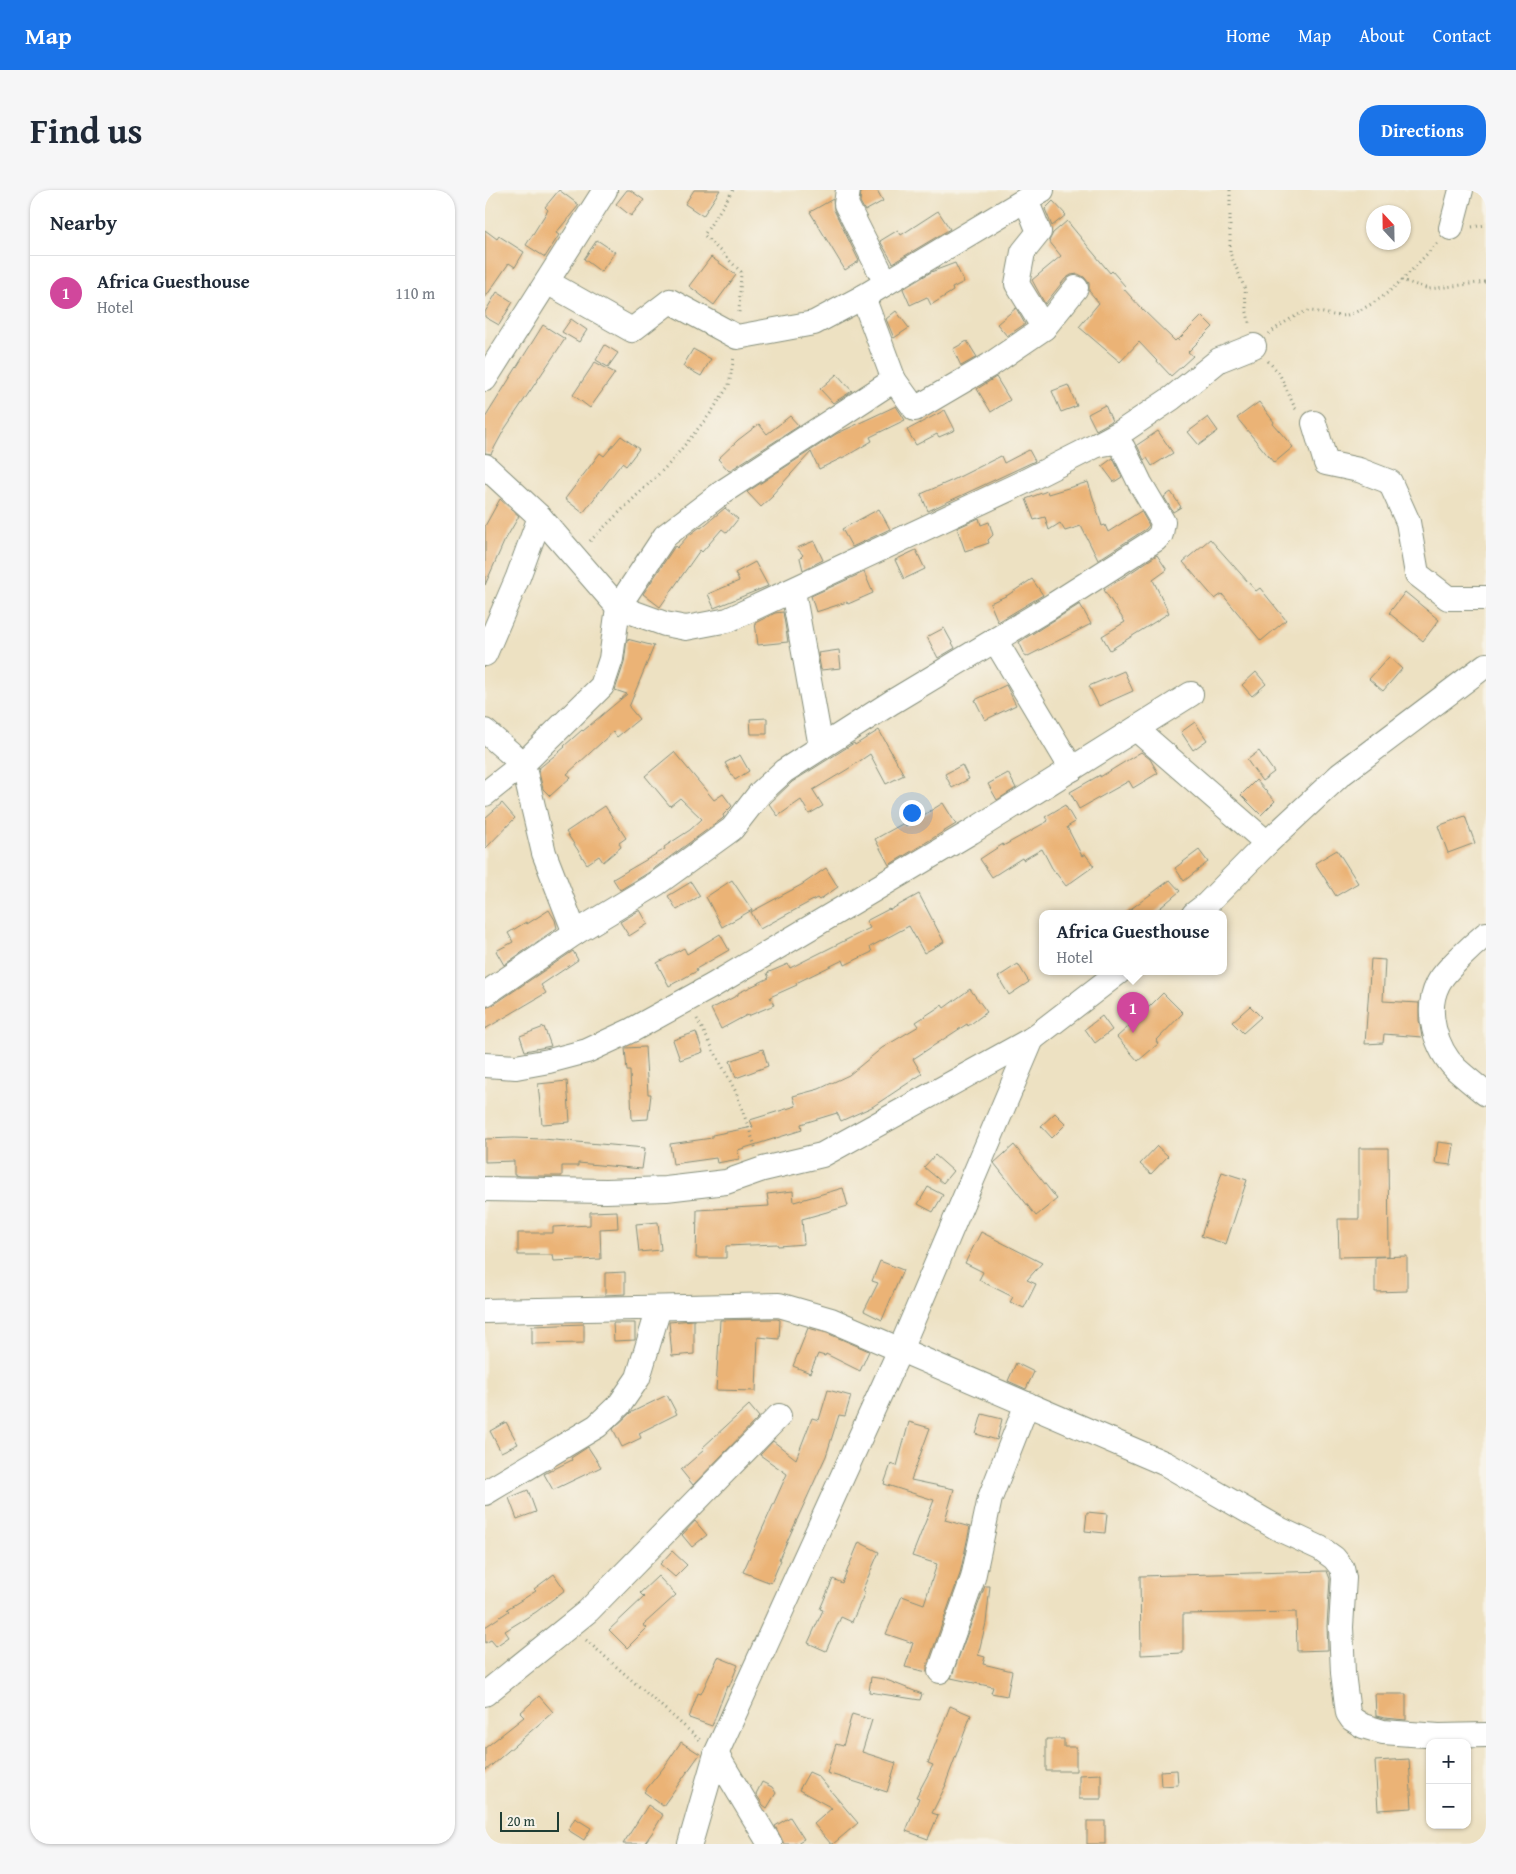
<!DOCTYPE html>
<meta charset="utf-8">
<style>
body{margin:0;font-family:"Gentium Book Plus",serif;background:#f6f6f7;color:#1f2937}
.controls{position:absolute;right:15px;bottom:15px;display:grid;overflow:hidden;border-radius:10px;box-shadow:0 1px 4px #0004}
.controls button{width:45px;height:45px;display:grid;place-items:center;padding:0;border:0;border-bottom:1px solid #e0e1e3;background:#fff;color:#1f2937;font:25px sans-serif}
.compass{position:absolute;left:881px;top:15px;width:45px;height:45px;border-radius:50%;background:#fff;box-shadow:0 1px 4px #0004;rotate:338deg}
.scale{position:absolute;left:15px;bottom:12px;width:59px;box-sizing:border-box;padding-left:5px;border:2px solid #1f3d34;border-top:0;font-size:14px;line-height:18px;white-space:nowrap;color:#1f3d34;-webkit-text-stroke:4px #f7f3e8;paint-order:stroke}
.you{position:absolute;left:426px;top:622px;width:18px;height:18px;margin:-12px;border:4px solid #fff;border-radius:50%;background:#1a73e8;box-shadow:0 0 0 8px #1a73e833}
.badge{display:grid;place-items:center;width:32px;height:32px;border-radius:50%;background:#1a73e8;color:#fff;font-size:16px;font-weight:700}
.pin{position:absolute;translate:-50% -41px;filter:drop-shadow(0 1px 2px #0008)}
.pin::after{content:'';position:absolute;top:26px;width:18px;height:15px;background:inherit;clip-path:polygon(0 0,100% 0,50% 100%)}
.popup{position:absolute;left:554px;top:720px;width:188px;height:65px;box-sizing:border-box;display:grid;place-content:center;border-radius:10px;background:#fff;filter:drop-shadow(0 1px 4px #0005);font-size:16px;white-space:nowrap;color:#747a83}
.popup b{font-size:19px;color:#1f2937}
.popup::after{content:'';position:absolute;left:50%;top:100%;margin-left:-10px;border:10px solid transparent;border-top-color:#fff}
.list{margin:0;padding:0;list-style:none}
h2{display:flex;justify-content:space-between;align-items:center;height:65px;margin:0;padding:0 20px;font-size:21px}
h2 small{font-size:16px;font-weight:400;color:#747a83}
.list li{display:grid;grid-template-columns:32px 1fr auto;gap:15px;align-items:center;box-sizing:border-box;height:75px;padding:0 20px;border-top:1px solid #e0e1e3}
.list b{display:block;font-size:19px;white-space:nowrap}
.list p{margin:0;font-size:16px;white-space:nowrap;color:#747a83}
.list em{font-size:16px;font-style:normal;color:#747a83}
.map{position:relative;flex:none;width:1001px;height:1654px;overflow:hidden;border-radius:20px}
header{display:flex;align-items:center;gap:30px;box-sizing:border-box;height:70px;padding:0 25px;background:#1a73e8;color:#fff}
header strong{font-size:24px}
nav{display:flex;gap:28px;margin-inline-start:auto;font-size:18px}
.intro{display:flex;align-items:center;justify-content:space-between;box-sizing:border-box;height:120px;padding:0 30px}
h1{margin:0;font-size:35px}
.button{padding:12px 22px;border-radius:20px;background:#1a73e8;color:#fff;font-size:18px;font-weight:700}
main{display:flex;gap:30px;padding:0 30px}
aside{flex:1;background:#fff;border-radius:20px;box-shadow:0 1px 4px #0004}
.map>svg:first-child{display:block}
</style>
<header>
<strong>Map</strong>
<nav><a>Home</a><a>Map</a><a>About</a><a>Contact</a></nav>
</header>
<div class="intro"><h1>Find us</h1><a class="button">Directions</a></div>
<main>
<aside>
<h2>Nearby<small></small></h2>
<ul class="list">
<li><span class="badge" style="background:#d1479c">1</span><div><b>Africa Guesthouse</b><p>Hotel</p></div><em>110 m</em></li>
</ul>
</aside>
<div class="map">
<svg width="1001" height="1654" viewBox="0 0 1001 1654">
<rect width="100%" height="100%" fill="#f7f3e8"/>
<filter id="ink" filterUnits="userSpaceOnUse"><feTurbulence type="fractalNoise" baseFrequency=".02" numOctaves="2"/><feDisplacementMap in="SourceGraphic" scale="10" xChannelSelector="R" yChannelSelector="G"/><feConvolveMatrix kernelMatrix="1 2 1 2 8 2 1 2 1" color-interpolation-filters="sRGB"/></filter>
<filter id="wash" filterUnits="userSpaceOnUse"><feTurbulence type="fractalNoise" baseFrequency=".0096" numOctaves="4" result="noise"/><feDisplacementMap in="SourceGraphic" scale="20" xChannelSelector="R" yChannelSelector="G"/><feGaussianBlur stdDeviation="1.12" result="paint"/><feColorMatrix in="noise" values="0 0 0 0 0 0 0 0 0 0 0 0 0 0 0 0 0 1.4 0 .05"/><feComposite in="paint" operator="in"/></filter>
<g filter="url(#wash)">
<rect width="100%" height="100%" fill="#ede1c2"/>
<g id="blocks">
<g fill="#ebb376">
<polygon points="74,0 94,15 71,43 74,45 60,67 41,55 63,20 60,17"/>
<polygon points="142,0 145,0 159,10 146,26 131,14"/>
<polygon points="209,0 235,0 218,26 200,14"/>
<polygon points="376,0 392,0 398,11 380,21 375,12"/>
<polygon points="348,9 349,20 374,71 360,80 325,22"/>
<polygon points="568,11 581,25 567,36 560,19"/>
<polygon points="453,21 465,39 408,73 395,51 413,40 416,45"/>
<polygon points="582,31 625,83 627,81 640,96 638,98 655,117 690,151 692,149 693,150 717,126 728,137 703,162 708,166 686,186 654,152 635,172 594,137 614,113 604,101 604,93 599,87 593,84 586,85 580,89 560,114 547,90 576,66 564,51 568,43"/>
<polygon points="0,40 12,49 14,46 39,62 30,77 24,73 0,108"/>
<polygon points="112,50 130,62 116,82 99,69"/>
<polygon points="226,67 251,85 229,115 204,96"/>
<polygon points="470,73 479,92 467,98 468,101 446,115 442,107 425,115 418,99 446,82"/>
<polygon points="12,102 28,112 14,135 0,127 0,122"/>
<polygon points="531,118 540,134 522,146 512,134"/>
<polygon points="411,121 424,138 409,148 401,129"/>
<polygon points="86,129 102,140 94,152 77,142"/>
<polygon points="58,135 80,149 19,240 6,264 0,263 0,228"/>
<polygon points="482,151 492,167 476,176 468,159"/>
<polygon points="120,155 133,163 123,177 111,170"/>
<polygon points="208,159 226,169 216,186 198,176"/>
<polygon points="110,172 130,183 105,218 88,205"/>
<polygon points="352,184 367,201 348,213 335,199"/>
<polygon points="511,187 525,210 506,222 492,199"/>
<polygon points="583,195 592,216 576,222 567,201"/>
<polygon points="774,212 789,232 788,234 808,257 789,273 752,228"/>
<polygon points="620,215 627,231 611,240 603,224"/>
<polygon points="411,216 420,230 385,247 387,251 363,265 334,279 326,262 287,305 288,306 276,317 262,302 351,244"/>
<polygon points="460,220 470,240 454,247 452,244 431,255 422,240"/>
<polygon points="305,226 314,236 244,281 233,269 253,250 274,234 282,244"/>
<polygon points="723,227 733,241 714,255 703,242"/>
<polygon points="673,241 688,263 667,276 662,268 659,270 652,255"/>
<polygon points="136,246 154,259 141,276 137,273 98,323 80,309 115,263 119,266"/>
<polygon points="544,260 550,271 443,321 436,304 468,290 516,266 519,273"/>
<polygon points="628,268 637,287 629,292 617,276"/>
<polygon points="603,292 617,336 620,335 623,342 656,321 664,335 661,339 613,370 596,336 580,341 575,333 564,340 560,327 549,330 541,309 562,301 563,304"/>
<polygon points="686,302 696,317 688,322 679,307"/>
<polygon points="15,309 34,326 19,352 0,395 0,336"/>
<polygon points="240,318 253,329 242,343 237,339 217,362 215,360 175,417 158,404 190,356 192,358 203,346 215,337 216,338"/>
<polygon points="394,319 405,339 367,357 357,339"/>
<polygon points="494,328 496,335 504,332 508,345 503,350 504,353 480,361 472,338"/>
<polygon points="725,349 771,401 775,398 801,430 776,451 737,404 730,409 698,372"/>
<polygon points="329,351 338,370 318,380 315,368 318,365 312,358"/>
<polygon points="431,360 440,379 419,389 410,370"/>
<polygon points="672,365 682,380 668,390 684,423 625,460 617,446 640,432 619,400"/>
<polygon points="270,372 283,396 229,418 223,404 254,391 250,383"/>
<polygon points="379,382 388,403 363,414 362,412 331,422 326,406"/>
<polygon points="547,389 558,405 513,432 505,413 523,405"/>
<polygon points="920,402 954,430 938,451 904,423"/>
<polygon points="595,414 606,434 541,467 534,452"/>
<polygon points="298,422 303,452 273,455 270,433 290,423"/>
<polygon points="459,438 470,458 453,468 442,447"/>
<polygon points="142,449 169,456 144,517 154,529 132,547 128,542 82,584 86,587 65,606 58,599 53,579 80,557 79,556 97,540 98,541 142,504 130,500 139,473"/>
<polygon points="354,460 356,478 336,480 333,463"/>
<polygon points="904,467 917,479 898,501 884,489"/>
<polygon points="639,481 648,501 614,516 604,496"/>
<polygon points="771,482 781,494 767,506 757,495"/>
<polygon points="521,495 531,515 500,530 490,510"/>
<polygon points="282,528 282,544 266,544 265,529"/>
<polygon points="710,532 722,550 708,560 696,542"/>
<polygon points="394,540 419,585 401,594 385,564 363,579 328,600 338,616 324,624 316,610 293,626 284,614 307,592 369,553 370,555"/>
<polygon points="774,561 789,582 777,591 762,570"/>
<polygon points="189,562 229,610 238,604 247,616 238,625 239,627 237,629 163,683 135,700 128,689 180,659 179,657 205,640 217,629 195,608 185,616 160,586"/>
<polygon points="656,562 665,569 673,583 648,598 644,591 594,619 585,602 615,585 615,587"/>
<polygon points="255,565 264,581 250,590 240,573"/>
<polygon points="477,575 484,589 467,598 460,584"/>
<polygon points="523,583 531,598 512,610 503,594"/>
<polygon points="771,590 790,611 776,625 756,605"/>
<polygon points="17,613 30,628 0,659 0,628"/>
<polygon points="458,613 471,634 404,675 390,649 419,633 421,636"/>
<polygon points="580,615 590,632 582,637 597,666 600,664 609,676 581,696 567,678 557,659 538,670 537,668 507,687 495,669 518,654 518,656 563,631 560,627"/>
<polygon points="120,616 141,648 134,653 136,657 118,672 114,666 102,674 81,642"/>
<polygon points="980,626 990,653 963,663 953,636"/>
<polygon points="714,660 723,672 699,691 690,678"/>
<polygon points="852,660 873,693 851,706 830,673"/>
<polygon points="341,678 353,697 334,710 332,708 275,739 266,722 318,694"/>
<polygon points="247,690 267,720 237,737 221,707"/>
<polygon points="685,690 695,701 668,724 639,724"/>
<polygon points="206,692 215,706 192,720 183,706"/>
<polygon points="434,704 459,752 439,763 424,736 385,757 387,762 360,775 358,770 311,793 312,795 285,807 289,815 263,826 262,825 236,839 226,819 253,805 253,803 284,788 282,783 303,774 305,778 385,738 381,731 404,719 405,720"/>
<polygon points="64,720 70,730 72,738 19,775 11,761 28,752 23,743 41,732 42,734"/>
<polygon points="155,720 163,734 144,746 135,732"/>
<polygon points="235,744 244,760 211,779 212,781 184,796 172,773 199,758 202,764"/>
<polygon points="88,761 93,770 56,795 61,803 0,839 0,818 8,815"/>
<polygon points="886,769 900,770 898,811 934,813 934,830 937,847 899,844 898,853 880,854"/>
<polygon points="533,774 544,792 524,805 513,787"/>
<polygon points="485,799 502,822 483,836 482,834 428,869 437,884 387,917 356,931 352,923 316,934 317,940 253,960 254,969 232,973 231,968 188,974 185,954 227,948 227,945 268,937 265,930 311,916 308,906 334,899 364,885 397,858 434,836 431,832 457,815 459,818"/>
<polygon points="678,803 698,823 671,851 673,854 653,871 632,847 654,827"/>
<polygon points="765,816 776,827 758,843 747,832"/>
<polygon points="617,826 627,840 610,853 600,839"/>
<polygon points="59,837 66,856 40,861 35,846"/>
<polygon points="211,842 218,862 195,870 188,850"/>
<polygon points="160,857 163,904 166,904 163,929 147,930 145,881 142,881 140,858"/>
<polygon points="278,859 283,876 251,888 245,871"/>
<polygon points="82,891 85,932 57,934 53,894"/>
<polygon points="570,923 581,934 567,948 556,936"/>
<polygon points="29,948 58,949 160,958 157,979 93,973 93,976 77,976 77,986 35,986 29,985 29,971 0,972 0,949"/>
<polygon points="953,952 969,954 966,975 950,973"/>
<polygon points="529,955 572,1009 551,1026 509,973"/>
<polygon points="672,956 683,966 666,984 655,974"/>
<polygon points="874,958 903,958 904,1066 854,1067 853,1029 874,1029"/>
<polygon points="450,965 468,981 458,993 439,977"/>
<polygon points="737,982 762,990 741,1054 716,1046"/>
<polygon points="443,997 458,1005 448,1022 433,1014"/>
<polygon points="358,998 363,1016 317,1029 319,1054 293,1056 292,1054 241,1056 241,1068 211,1068 212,1020 284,1016 282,1004 308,1001 309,1012"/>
<polygon points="132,1021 133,1038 115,1039 116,1069 69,1071 68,1065 33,1065 33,1043 68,1043 68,1037 105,1035 105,1022"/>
<polygon points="173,1032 176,1060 154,1062 151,1034"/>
<polygon points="496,1042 557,1073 542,1090 551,1094 539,1118 525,1112 528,1107 494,1090 498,1082 480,1073"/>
<polygon points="922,1066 922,1101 890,1102 890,1067"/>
<polygon points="395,1071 418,1080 397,1130 379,1121 393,1093 387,1091"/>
<polygon points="140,1082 140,1104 120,1105 120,1083"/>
<polygon points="292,1129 295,1130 294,1149 273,1147 271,1201 231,1200 235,1130"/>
<polygon points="209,1130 209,1164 187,1166 184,1132"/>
<polygon points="128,1133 150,1133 150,1150 129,1151"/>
<polygon points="99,1134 99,1153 47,1154 47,1136"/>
<polygon points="323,1138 342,1143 384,1161 375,1181 341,1164 340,1166 333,1164 325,1183 308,1176"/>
<polygon points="531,1173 549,1182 541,1199 523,1191"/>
<polygon points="343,1200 366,1206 360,1226 354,1225 341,1266 294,1369 296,1370 286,1393 258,1382 302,1284 275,1265 288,1251 311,1269 327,1228 334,1230"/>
<polygon points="182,1205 192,1224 154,1243 156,1248 137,1257 128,1239 145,1223"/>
<polygon points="264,1215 274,1227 208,1295 196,1280 219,1260 217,1258"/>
<polygon points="497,1224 517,1229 512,1250 491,1244"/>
<polygon points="21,1232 33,1254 16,1262 5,1241"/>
<polygon points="424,1232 445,1238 426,1290 469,1299 460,1330 485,1337 475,1384 442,1476 442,1482 420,1477 428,1453 401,1444 417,1406 439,1414 452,1374 427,1366 449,1310 399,1294 406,1274 412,1276"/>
<polygon points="103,1257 116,1277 68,1300 59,1284 87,1270 86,1268"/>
<polygon points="43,1300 51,1322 32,1329 24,1308"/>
<polygon points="602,1322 622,1324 620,1343 600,1341"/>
<polygon points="210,1331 222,1345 207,1357 197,1345"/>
<polygon points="374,1352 394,1362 377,1401 380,1402 367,1432 356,1427 341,1461 323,1453 338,1420 335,1419 348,1389 357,1393"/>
<polygon points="187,1361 202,1375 190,1387 175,1374"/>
<polygon points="842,1381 845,1389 842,1436 843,1460 812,1461 811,1422 698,1424 698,1463 656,1465 655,1386"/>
<polygon points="69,1384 80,1400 51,1422 20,1441 24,1447 11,1456 6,1450 0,1453 0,1437 24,1421 22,1419 51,1401 49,1399"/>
<polygon points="173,1386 191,1405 158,1435 162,1438 142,1458 124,1440 159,1407 155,1403"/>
<polygon points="500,1396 505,1396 501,1433 493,1465 500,1467 498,1474 527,1481 522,1506 506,1503 508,1497 466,1488"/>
<polygon points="233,1467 253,1475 244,1497 242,1496 227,1536 204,1528 213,1503 216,1504"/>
<polygon points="386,1487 399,1489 437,1504 435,1510 384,1502"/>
<polygon points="890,1504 921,1504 921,1530 900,1528 891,1526"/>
<polygon points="54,1506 68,1522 0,1581 0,1558 39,1527 35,1523"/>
<polygon points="465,1516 486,1525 460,1595 461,1595 447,1623 453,1625 443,1649 421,1641 434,1608 431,1607 448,1575 443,1573"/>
<polygon points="367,1524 387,1530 377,1562 411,1573 402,1602 342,1583 351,1554 358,1556"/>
<polygon points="561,1549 579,1549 579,1557 591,1557 591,1581 561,1581"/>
<polygon points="196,1552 215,1564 178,1616 159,1602 179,1577"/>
<polygon points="924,1569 927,1618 893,1620 890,1571"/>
<polygon points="692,1580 693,1595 676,1596 675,1581"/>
<polygon points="324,1582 333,1586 373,1633 348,1654 346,1654 329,1634 347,1618 314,1600"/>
<polygon points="616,1584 616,1609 594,1609 594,1585"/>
<polygon points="277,1592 287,1597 291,1603 282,1618 278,1615 271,1604"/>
<polygon points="163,1615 178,1625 167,1643 159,1654 138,1654"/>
<polygon points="305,1627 319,1649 310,1654 299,1654 290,1636"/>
<polygon points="90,1628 106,1638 99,1650 83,1640"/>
<rect x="602" y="1631" width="18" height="23"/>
</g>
</g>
</g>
<g filter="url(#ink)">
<use href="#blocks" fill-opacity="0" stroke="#868f7b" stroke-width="1"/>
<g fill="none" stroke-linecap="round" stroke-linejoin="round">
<defs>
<g id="minor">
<polyline points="363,0 361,14 401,93"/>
<polyline points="541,10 554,42 538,62 532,94 559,138"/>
<polyline points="966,38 976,0"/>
<polyline points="62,92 147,140 185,111 252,147 329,133 378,107 557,0"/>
<polyline points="378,107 409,190"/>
<polyline points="0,189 120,0"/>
<polyline points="829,233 841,273 874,280 905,292 923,332 932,384 963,408 1001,408"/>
<polyline points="0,276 55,327 133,417 180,346 239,301 409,190 430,219 505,175 559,138 591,98"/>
<polyline points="308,401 336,557"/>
<polyline points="510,450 587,579"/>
<polyline points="0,464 33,387 55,327"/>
<polyline points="651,539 782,653"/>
<polyline points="0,541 38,574 0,604"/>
<polyline points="709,724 722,714 782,653 855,585 1001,475"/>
<polyline points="90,743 59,663 38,574 117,496 126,469 133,417 180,434 201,438 243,430 537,293 612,255 638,241 687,208 734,170 769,156"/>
<path d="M 1001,744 C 989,754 959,781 953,794 C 939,821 951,859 971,879 C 981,888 991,896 1001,904"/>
<polyline points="0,804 90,743 171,694 247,639 275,603 299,581 407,512 565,417 670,350 676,344 678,332 655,293 638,258 630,252 612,255"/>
<polyline points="0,875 31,877 64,871 102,861 147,840 227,796 486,642 706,504"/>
<polyline points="0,999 121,1001 181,999 241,992 278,979 337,965 547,849 634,782"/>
<polyline points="0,1121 294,1115 346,1130 681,1274 796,1340 835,1358 849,1368 857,1378 859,1388 856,1437 858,1483 863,1523 867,1529 878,1536 898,1542 954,1546 1001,1545"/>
<polyline points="0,1303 112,1236 135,1214 153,1188 174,1118"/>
<polyline points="455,1481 488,1388 505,1308 542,1214"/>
<polyline points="0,1504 103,1421 294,1226"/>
<polyline points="231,1564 285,1654"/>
<polyline points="205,1654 231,1564 415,1160 547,849"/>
</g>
</defs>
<use href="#minor" stroke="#868f7b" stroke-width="26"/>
<g stroke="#868f7b" stroke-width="3" stroke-dasharray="1 4" stroke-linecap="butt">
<polyline points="248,0 219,45 256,82 254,123"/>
<polyline points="745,0 745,63 760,99 761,118 765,136"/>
<polyline points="987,37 1001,35"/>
<polyline points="916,90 944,99 1001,92"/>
<path d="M 784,144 C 792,137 814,122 824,121 C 836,121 851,128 862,125 C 899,114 927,80 952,53"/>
<polyline points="783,171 794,183 810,218 813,221"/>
<polyline points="105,351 185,273 225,224 244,195 249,167"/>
<polyline points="212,829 251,902 271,959"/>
<polyline points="101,1450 215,1550"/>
</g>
<use href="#minor" stroke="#fff" stroke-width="24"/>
</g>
</g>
</svg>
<div class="controls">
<button>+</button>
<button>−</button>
</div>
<svg class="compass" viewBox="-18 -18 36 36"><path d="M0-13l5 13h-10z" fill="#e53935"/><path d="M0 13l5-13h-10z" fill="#747a83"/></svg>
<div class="scale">20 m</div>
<div class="you"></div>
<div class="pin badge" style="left:648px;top:843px;background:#d1479c">1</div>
<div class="popup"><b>Africa Guesthouse</b>Hotel</div>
</div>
</main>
